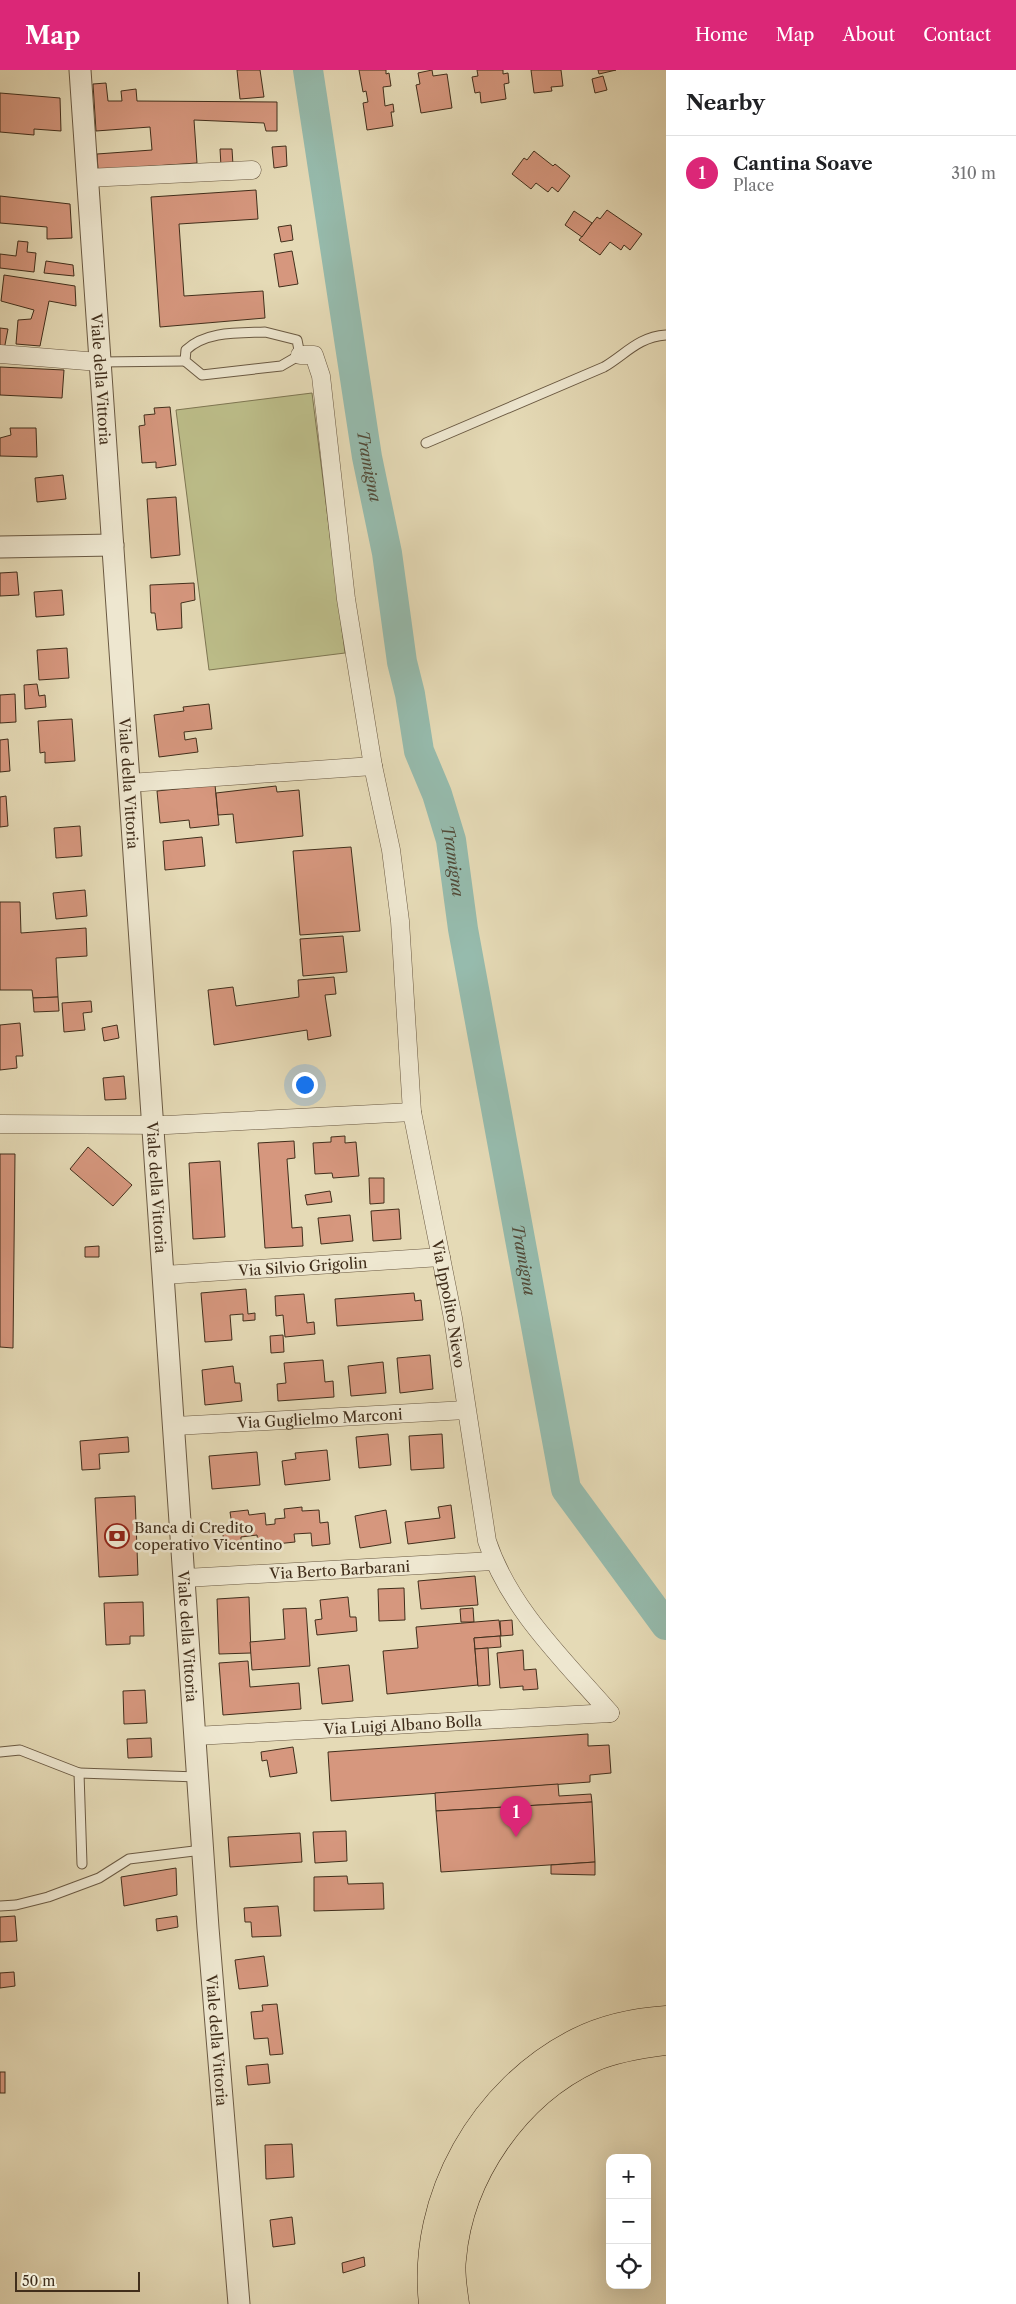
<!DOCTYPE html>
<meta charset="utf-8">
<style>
body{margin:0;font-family:"Libre Caslon Text",serif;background:#f6f6f6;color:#202124}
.controls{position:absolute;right:15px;bottom:15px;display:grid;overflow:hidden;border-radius:10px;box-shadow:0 5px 20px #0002}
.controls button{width:45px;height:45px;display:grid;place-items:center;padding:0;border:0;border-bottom:1px solid #e0e0e0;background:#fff;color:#202124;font:25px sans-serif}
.scale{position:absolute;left:15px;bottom:12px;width:125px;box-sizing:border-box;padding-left:5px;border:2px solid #412e1b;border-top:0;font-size:14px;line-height:18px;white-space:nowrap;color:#412e1b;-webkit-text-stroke:4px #eee7d0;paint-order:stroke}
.you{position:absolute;left:304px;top:1014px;width:18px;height:18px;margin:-12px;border:4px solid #fff;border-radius:50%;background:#1a73e8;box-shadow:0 0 0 8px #1a73e833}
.badge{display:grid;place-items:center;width:32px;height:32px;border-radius:50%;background:#db2777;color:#fff;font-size:16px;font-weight:700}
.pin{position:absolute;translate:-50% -41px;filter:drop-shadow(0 1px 2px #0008)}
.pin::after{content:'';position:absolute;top:26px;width:18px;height:15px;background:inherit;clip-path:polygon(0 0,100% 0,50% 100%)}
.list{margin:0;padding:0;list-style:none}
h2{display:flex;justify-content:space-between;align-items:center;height:65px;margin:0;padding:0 20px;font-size:21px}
h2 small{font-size:16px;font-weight:400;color:#757577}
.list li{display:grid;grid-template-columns:32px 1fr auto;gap:15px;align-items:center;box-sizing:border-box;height:75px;padding:0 20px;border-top:1px solid #e0e0e0}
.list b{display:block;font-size:19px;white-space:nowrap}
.list p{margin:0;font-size:16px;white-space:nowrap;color:#757577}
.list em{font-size:16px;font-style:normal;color:#757577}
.icon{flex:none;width:28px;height:28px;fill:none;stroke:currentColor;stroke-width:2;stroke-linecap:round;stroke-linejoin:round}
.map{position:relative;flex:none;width:666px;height:2234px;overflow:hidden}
header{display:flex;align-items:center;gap:30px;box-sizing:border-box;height:70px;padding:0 25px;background:#db2777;color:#fff}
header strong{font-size:24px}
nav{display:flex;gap:28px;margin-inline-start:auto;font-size:18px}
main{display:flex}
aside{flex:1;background:#fff}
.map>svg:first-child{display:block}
</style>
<header>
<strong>Map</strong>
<nav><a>Home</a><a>Map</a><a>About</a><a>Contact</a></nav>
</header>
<main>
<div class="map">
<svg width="666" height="2234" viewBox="0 0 666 2234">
<rect width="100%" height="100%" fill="#e5dab6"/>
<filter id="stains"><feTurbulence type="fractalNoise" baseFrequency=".004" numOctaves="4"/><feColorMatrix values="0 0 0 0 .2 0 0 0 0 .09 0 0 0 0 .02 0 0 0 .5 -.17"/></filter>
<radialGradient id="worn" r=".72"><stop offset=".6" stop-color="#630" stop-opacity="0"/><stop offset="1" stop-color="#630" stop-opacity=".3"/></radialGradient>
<polygon fill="#bcbd89" stroke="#7e7652" points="312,323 345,583 209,600 176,340"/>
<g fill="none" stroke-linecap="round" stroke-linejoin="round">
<path stroke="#96bbad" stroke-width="30" id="s1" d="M 308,0 L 367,387 L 387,483 L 402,592 L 410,624 L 419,681 L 437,724 L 451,770 L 463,859 L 566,1419 L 666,1555"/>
</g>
<g fill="#d6977e" stroke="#412e1b">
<polygon points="237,0 260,0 264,27 240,29"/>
<polygon points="359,0 386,0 386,4 389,3 391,16 383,17 385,36 393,34 394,42 391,42 393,56 367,60 363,33 368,32 366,21 363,22"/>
<polygon points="432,0 433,6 447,4 452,38 421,43 416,15 420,14 418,3"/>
<polygon points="477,0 503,0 503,4 508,3 509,13 504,14 506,29 481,33 480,22 475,23 472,7 478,6"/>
<polygon points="531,0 561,0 563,16 551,17 552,21 534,23"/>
<polygon points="598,0 616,0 599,4"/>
<polygon points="603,6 607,20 595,23 592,9"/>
<polygon points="106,13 108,31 122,31 121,21 136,19 137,31 277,32 277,61 266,61 264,53 194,50 197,93 98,100 97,84 152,80 150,57 96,61 93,14"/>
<polygon points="0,23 60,28 61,61 34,59 34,65 0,62"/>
<polygon points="286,76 287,96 274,98 272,77"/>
<polygon points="220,79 232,79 233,95 221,96"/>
<polygon points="534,81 553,96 555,94 570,106 558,122 552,117 548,122 536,113 531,119 512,104 524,88 527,90"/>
<polygon points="256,120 258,149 179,154 184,226 263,221 265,248 160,257 151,127"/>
<polygon points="0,126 70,134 72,168 47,169 47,157 0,153"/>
<polygon points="607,140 642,164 630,180 624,175 621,180 610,172 600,185 579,170 597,147 600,149"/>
<polygon points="574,141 592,153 582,167 565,155"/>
<polygon points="291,155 293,170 281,172 278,157"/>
<polygon points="18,171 28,172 27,182 36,183 34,202 0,198 0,184 16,186"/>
<polygon points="292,181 298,214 279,217 274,184"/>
<polygon points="46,191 73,195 74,206 44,203"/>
<polygon points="4,205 75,216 76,236 49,231 40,276 16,274 18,250 31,249 34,240 1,231"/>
<polygon points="0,258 8,259 4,280 0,280"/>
<polygon points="0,297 64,300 62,328 0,325"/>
<polygon points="170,337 176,395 156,398 156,392 142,393 139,356 145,355 144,345 155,344 154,338"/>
<polygon points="10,358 36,358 37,387 0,386 0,368 11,365"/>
<polygon points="63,405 66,429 37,432 35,408"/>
<polygon points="176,427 180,485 151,488 147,429"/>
<polygon points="17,502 19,525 0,526 0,503"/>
<polygon points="194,513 195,530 181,533 182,558 157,560 155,543 151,543 150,515"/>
<polygon points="62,520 64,545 36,547 34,522"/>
<polygon points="67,578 69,608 39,610 37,580"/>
<polygon points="37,614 39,626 45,625 46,637 25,639 24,615"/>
<polygon points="15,624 16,652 0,653 0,625"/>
<polygon points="209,634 212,659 184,662 185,670 196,668 198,682 159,687 154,645 184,641 183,637"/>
<polygon points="72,649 75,691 45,693 45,682 40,683 38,651"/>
<polygon points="8,669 10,701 0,702 0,670"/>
<polygon points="215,715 219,755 190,758 189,750 160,753 157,721"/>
<polygon points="276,716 277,722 299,720 303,766 236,773 233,744 218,745 216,723"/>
<polygon points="6,726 8,756 0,757 0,727"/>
<polygon points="80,756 82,786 56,788 54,758"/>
<polygon points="202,767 205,796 165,800 163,771"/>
<polygon points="351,777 360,861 300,865 293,781"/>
<polygon points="85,820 87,846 56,849 53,823"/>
<polygon points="0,832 20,832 21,863 86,858 87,886 56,888 58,927 33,928 32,920 0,920"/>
<polygon points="343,866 347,902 303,906 300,869"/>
<polygon points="334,907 336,924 325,925 331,966 308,970 307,960 214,975 208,920 233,917 236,936 299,927 298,910"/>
<polygon points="58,927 59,941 34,942 33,928"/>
<polygon points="91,931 92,942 83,943 85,960 64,962 62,933"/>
<polygon points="20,953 23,986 16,986 17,998 0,1000 0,955"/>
<polygon points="117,955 119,968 104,971 102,958"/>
<polygon points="124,1006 126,1029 105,1030 103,1008"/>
<polygon points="345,1066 345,1073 356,1072 359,1106 333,1108 332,1103 315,1104 313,1073 331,1072 331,1067"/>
<polygon points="294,1071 295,1088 287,1089 292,1158 302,1157 303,1176 265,1178 258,1073"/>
<polygon points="88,1077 132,1115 113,1136 70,1099"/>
<polygon points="0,1084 15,1084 13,1278 0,1277"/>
<polygon points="220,1091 225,1167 193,1169 189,1093"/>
<polygon points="369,1108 384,1108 384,1133 370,1134"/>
<polygon points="330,1121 332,1132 307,1135 305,1125"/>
<polygon points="399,1139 401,1169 373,1171 371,1141"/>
<polygon points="350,1145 353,1171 321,1174 318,1148"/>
<polygon points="99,1176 99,1187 85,1187 85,1177"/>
<polygon points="246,1219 248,1244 255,1243 255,1250 243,1251 243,1244 230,1245 232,1270 205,1272 201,1223"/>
<polygon points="414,1223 415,1231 421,1230 423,1250 337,1256 335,1229"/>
<polygon points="304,1224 307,1253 314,1252 315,1264 285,1267 283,1245 276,1246 275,1226"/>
<polygon points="283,1265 284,1282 271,1283 270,1266"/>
<polygon points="430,1285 433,1319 400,1323 397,1288"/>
<polygon points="323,1290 325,1312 333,1311 334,1327 278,1331 277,1314 286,1313 284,1293"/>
<polygon points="383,1292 386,1323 351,1326 348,1296"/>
<polygon points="233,1296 235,1313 240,1313 242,1331 205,1335 202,1300"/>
<polygon points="388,1364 391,1395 359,1398 356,1367"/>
<polygon points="442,1364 444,1398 411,1400 409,1366"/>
<polygon points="128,1367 129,1382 99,1384 100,1399 82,1400 80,1371"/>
<polygon points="327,1380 330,1410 285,1415 282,1391 296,1389 295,1383"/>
<polygon points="257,1382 260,1415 212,1419 209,1386"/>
<polygon points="135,1426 138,1505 99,1507 95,1428"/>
<polygon points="451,1435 455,1468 408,1474 405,1452 440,1448 438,1437"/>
<polygon points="302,1437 302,1441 319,1440 320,1453 328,1452 330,1474 312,1476 311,1463 294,1464 295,1472 276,1474 277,1480 259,1481 257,1465 241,1467 241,1474 224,1475 222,1456 232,1455 230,1442 248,1440 249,1445 265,1443 266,1455 275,1454 275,1449 285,1448 284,1439"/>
<polygon points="386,1440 391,1473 360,1478 355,1446"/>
<polygon points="475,1506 478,1535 421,1539 418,1511"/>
<polygon points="404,1518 405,1550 379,1551 378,1519"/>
<polygon points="249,1527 251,1583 219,1584 217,1529"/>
<polygon points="348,1527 350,1547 356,1547 357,1561 317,1565 315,1550 322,1549 320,1530"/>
<polygon points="143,1532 144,1566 130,1566 130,1574 106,1575 104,1533"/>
<polygon points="306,1538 310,1596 252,1600 250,1572 285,1569 283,1539"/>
<polygon points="473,1538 474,1552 461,1552 460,1539"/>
<polygon points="499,1550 501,1566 474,1568 478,1615 387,1624 383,1581 418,1578 416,1557"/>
<polygon points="512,1550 513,1565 501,1566 500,1551"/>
<polygon points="500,1566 501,1577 475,1579 474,1568"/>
<polygon points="488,1578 490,1615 478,1616 475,1579"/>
<polygon points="523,1580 524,1600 536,1599 538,1619 523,1620 523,1616 500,1618 497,1583"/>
<polygon points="248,1591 250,1617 299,1613 301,1639 223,1645 219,1593"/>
<polygon points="349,1595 353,1631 322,1634 318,1598"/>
<polygon points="145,1620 147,1653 124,1654 123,1621"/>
<polygon points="588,1664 588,1676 609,1675 611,1703 590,1705 590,1712 331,1731 328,1682"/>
<polygon points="151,1668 152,1687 128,1688 127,1669"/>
<polygon points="293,1677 297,1703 270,1707 267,1690 262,1691 261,1682"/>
<polygon points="558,1714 559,1726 591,1724 592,1732 436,1741 435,1723"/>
<polygon points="592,1732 595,1792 441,1802 436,1741"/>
<polygon points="346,1761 347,1791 315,1793 313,1762"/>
<polygon points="300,1763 302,1792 230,1797 228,1767"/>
<polygon points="595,1792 595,1805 551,1804 551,1795"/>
<polygon points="176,1798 177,1825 124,1836 121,1807"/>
<polygon points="347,1806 348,1814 383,1813 384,1839 314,1841 314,1807"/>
<polygon points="278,1836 281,1866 252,1867 251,1852 245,1852 244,1838"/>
<polygon points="15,1846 17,1871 0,1872 0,1847"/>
<polygon points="177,1846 178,1857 157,1861 156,1849"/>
<polygon points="264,1886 268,1916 239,1919 235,1890"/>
<polygon points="14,1902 15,1916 0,1918 0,1903"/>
<polygon points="277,1934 283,1984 270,1985 268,1968 254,1969 251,1942 263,1941 262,1935"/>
<polygon points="268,1994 270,2013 248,2015 246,1996"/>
<rect x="0" y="2002" width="5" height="21"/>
<polygon points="292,2074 294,2107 266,2109 265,2075"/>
<polygon points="292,2147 295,2174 273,2177 270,2150"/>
<polygon points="364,2187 365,2196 343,2203 342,2193"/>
</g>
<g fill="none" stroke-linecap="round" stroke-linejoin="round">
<defs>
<g id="service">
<path d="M 265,262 L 297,270 L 300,285 L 281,296 L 202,305 L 185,291 L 186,280 C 206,261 238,263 265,262 Z"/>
<polyline points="100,292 185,291"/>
<path d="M 426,373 L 604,297 C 626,284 638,267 666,265"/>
<polyline points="0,1682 20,1680 79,1703 82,1794"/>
<polyline points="79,1703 198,1707"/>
<polyline points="0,1836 16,1835 48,1827 99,1808 129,1789 202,1780"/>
</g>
<g id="minor">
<polyline points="87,108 252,100"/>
<polyline points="0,284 99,292"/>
<path id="s2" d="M 300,285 L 314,285 L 321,306 L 346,529 L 373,696 L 391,780 L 400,851 L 412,1042 L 453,1248 L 487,1471 C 509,1538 564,1590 610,1643"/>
<polyline points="129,713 373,696"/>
<polyline points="0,1054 167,1055 412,1042"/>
<path id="s3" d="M 164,1205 L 441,1187"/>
<path id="s4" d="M 175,1356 L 466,1340"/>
<path id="s5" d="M 185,1508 L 493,1491"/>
<path id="s6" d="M 195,1666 L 610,1643"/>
</g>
<g id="tertiary">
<path id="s7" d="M 80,0 L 208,1858 L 239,2234"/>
<polyline points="0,477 113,475"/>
</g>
<g id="motorway">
<path d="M 433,2234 C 421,2128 484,2019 578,1972 C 606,1958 636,1952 666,1950"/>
<path d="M 455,2234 C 453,2219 450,2203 452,2189 C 459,2105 516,2023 592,1988 C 616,1978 641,1974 666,1971"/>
</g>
</defs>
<use href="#service" stroke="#6a5942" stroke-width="11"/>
<use href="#minor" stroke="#6a5942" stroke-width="19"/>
<use href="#tertiary" stroke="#6a5942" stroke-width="23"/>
<use href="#motorway" stroke="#412e1b" stroke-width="29"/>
<use href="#service" stroke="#eee7d0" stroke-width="9"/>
<use href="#minor" stroke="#eee7d0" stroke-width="18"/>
<use href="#tertiary" stroke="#eee7d0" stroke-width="21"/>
<use href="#motorway" stroke="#e5dab6" stroke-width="28"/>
</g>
<defs>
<symbol id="bank-ring" viewBox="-11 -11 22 22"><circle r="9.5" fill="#eee7d0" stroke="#8f2418" stroke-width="1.5"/><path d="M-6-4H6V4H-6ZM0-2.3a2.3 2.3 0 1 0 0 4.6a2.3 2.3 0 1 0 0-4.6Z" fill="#8f2418"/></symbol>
</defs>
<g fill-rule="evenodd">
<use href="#bank-ring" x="103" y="1452" width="28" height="28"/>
</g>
<g text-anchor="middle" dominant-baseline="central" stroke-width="5" stroke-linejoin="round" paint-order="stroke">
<g font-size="15" fill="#412e1b" stroke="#eee7d0">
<text stroke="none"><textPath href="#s7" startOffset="310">Viale della Vittoria</textPath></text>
<text stroke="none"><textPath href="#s7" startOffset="715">Viale della Vittoria</textPath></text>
<text stroke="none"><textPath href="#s7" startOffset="1120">Viale della Vittoria</textPath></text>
<text stroke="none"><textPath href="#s3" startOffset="139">Via Silvio Grigolin</textPath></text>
<text stroke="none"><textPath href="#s2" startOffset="974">Via Ippolito Nievo</textPath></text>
<text stroke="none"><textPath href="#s4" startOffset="145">Via Guglielmo Marconi</textPath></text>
<text stroke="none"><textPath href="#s5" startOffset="155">Via Berto Barbarani</textPath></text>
<text stroke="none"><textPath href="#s7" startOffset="1570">Viale della Vittoria</textPath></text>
<text stroke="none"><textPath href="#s6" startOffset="208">Via Luigi Albano Bolla</textPath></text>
<text stroke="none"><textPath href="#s7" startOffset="1975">Viale della Vittoria</textPath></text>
</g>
<g font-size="15" fill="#412e1b" stroke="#eee7d0" text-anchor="start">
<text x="134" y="1457">Banca di Credito<tspan x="134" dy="17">coperativo Vicentino</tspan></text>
</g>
<g font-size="16" font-style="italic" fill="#524a38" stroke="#eee7d0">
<text stroke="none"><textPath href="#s1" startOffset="401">Tramigna</textPath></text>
<text stroke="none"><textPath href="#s1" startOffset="806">Tramigna</textPath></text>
<text stroke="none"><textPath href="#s1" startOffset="1211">Tramigna</textPath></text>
</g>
</g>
<rect width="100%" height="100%" filter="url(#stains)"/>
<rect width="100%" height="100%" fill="url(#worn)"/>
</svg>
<div class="controls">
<button>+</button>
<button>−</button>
<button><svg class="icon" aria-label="locate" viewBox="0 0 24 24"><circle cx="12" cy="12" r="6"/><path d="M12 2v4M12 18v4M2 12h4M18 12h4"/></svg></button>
</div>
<div class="scale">50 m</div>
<div class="you"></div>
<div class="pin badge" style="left:516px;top:1767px">1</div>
</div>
<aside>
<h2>Nearby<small></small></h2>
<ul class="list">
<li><span class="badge">1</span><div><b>Cantina Soave</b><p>Place</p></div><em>310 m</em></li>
</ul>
</aside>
</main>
